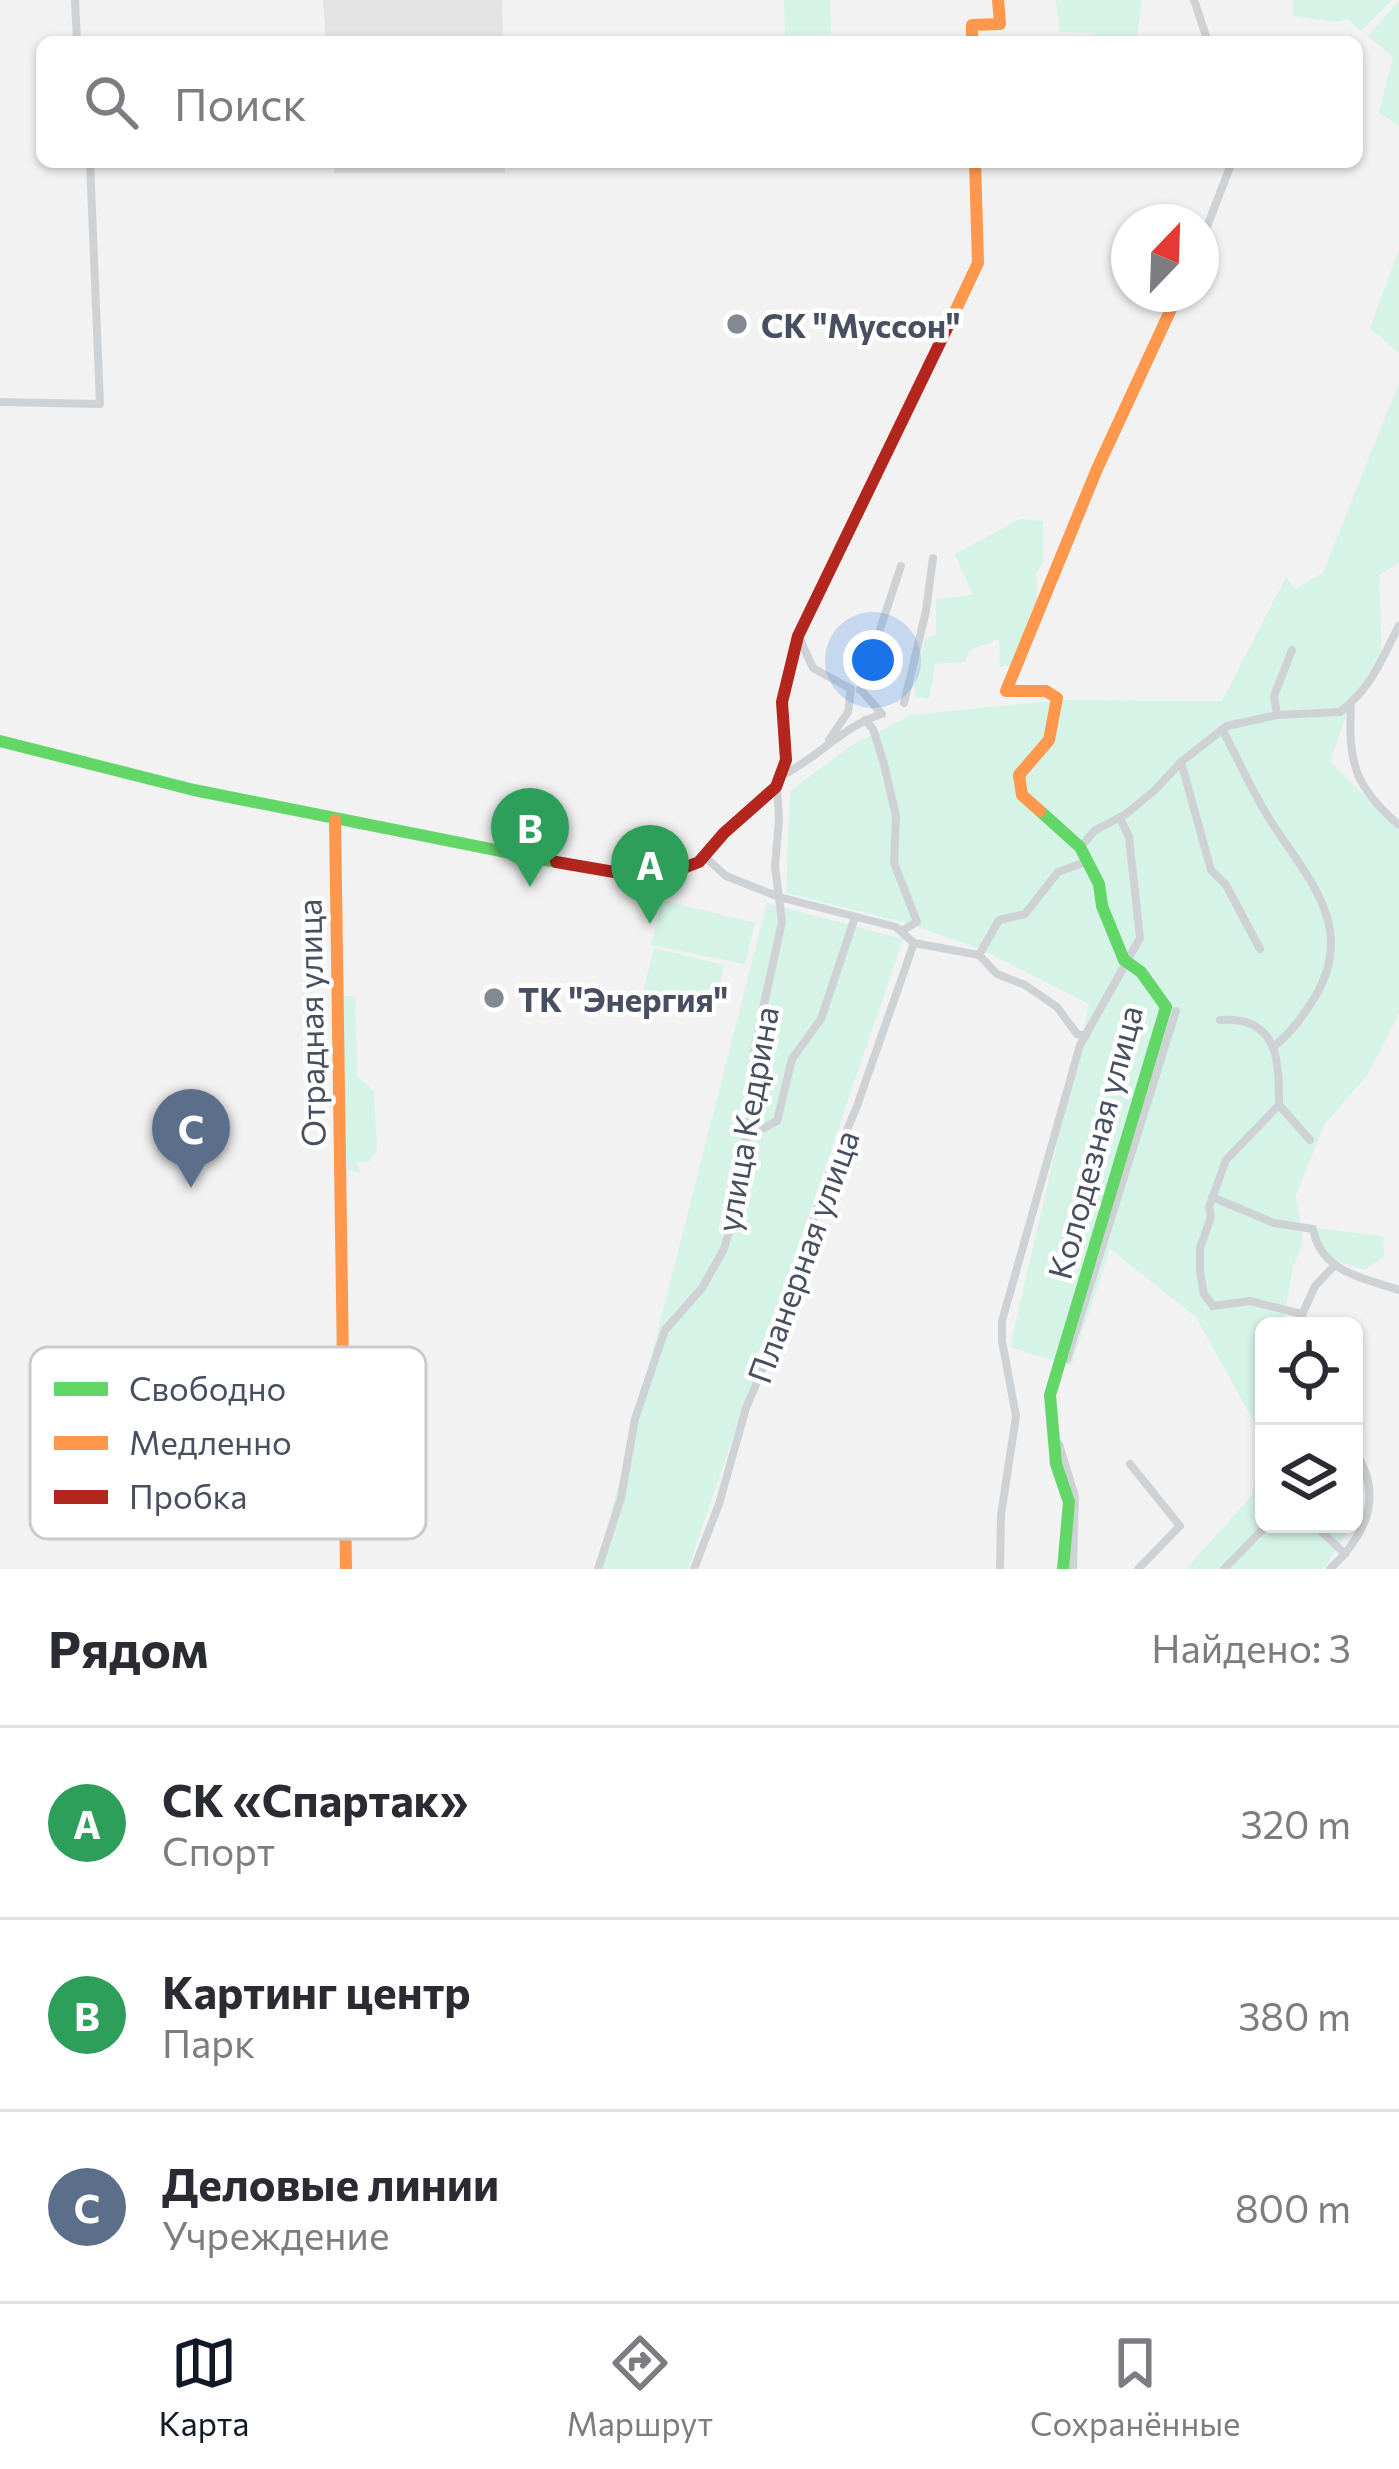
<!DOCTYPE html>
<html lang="ru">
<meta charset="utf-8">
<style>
body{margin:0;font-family:Commissioner,sans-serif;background:#f2f2f3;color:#2b2b33}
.controls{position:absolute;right:36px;bottom:36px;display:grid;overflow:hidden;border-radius:18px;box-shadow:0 3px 9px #0004}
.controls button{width:108px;height:108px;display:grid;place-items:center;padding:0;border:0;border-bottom:3px solid #e1e1e2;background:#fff;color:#2b2b33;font:60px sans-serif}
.compass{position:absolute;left:1111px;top:204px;width:108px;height:108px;border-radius:50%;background:#fff;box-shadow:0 3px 9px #0004;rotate:23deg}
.you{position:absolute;left:873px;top:660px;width:42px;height:42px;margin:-30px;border:9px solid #fff;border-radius:50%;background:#1a73e8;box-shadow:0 0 0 18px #1a73e833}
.badge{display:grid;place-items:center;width:78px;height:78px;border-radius:50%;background:#111827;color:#fff;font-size:39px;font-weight:700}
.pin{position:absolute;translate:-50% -99px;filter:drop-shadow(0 3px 6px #0008)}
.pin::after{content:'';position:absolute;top:63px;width:42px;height:36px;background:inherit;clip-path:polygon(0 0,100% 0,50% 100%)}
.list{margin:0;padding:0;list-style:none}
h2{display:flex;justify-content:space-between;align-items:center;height:156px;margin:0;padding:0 48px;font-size:51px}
h2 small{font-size:39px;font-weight:400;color:#7c7c81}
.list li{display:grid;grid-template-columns:78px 1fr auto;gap:36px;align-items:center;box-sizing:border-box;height:192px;padding:0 48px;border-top:3px solid #e1e1e2}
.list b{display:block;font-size:45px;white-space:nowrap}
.list p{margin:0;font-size:39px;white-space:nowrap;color:#7c7c81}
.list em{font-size:39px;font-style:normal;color:#7c7c81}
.icon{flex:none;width:66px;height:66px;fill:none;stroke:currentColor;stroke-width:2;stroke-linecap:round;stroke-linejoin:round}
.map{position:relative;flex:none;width:1399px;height:1569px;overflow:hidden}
.search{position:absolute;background:#fff;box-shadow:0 3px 9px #0004;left:36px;right:36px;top:36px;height:132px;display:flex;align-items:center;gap:30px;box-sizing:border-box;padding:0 42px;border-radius:18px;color:#7c7c81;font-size:45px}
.sheet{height:732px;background:#fff}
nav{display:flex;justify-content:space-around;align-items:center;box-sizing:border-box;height:168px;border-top:3px solid #e1e1e2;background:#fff;font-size:33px;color:#7c7c81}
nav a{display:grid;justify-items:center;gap:6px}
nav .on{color:#111827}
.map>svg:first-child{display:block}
</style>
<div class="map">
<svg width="1399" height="1569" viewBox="0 0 1399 1569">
<rect width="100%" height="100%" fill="#f2f2f2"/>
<g fill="#e3e3e4">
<polygon points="323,0 502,0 503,42 326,42"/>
<polygon points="333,162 505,162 505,173 334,173"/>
</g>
<g fill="#d5f3e6">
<polygon points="784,0 830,0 831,34 785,35"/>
<polygon points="1056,0 1142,0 1136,42 1097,42 1095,33 1060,32"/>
<polygon points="1293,0 1392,0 1361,31 1348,19 1337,22 1293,16"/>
<polygon points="1399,1 1399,125 1379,113 1393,57 1368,36"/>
<polygon points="1399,250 1399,353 1370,328"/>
<polygon points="1399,383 1399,563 1379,575 1382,661 1351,703 1330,761 1399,831 1399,1013 1368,1074 1324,1125 1296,1195 1303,1242 1292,1270 1283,1326 1264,1326 1264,1524 1352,1524 1324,1569 1186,1569 1252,1495 1263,1438 1196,1317 1110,1249 1071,1366 1010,1347 1089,1004 980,949 910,924 786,893 790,791 852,745 912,715 1059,700 1222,701 1286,577 1295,589 1323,573"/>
<polygon points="1020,519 1043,521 1043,562 1036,574 1038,610 1016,664 1000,667 999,639 970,650 965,662 935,664 929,699 916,697 914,688 925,639 936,635 936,599 973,595 955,554"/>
<polygon points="662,900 755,923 745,964 651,945"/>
<polygon points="767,903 903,939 688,1569 597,1569"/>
<polygon points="654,948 724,965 713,1012 642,996"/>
<polygon points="319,950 320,976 312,997 312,1062 307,1066 302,986"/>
<polygon points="340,996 355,996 357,1076 374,1091 377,1152 368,1162 357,1161 360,1173 347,1170"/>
<polygon points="1316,1228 1383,1236 1384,1256 1365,1270 1332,1259 1323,1249"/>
</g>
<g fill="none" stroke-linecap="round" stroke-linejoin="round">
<g stroke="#cfd2d5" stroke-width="8">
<polyline points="75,0 77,42"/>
<polyline points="1194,0 1208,42"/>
<polyline points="1201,242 1232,162"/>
<polyline points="0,402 100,404 90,162"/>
<polyline points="799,637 813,668 851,689 848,712 829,740"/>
<polyline points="860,690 901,566"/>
<polyline points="904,703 926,611 933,558"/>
<path d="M 1351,703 C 1348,762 1354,787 1399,825"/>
<polyline points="1277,715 1274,696 1292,650"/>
<polyline points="865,720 873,729 884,764 896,816 894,863 917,922 903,930"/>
<path d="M 1222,729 C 1238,759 1252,791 1270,820 C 1308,879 1357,927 1315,997 C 1303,1016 1291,1033 1273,1047"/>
<polyline points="1181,762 1211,870 1226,885 1260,949"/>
<path d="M 783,775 C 819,757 843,726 882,714 L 861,690"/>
<path d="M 1081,847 L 1094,831 L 1126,814 L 1155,790 L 1181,762 L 1227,726 L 1277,715 L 1340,712 C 1374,685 1380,661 1399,626"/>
<polyline points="704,856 726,876 779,897 896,927 914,943 979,955 997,974 1025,985 1057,1007 1077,1034 1086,1036"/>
<polyline points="979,955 999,920 1025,914 1058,872 1085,862"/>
<path d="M 1220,1020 C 1278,1016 1279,1059 1279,1105 L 1310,1140"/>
<polyline points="1279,1105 1226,1160 1209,1207 1211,1217 1200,1248 1200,1272 1204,1294 1213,1306 1250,1301 1302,1314"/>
<polyline points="748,1123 764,1128 777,1121 792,1059 821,1019 855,917"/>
<path d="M 1212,1197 L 1274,1223 L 1313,1229 C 1321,1272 1363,1278 1399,1290"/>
<polyline points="1297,1326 1315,1286 1334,1266"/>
<polyline points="1067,1359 1176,1011"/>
<polyline points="1059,1444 1075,1497 1073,1569"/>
<polyline points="1130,1464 1180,1526 1138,1569"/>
<polyline points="1314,1524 1345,1554"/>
<polyline points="598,1569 621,1498 635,1419 665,1330 702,1288 724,1249 730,1228 753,1100 754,1050 782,922 775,866 779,819 777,788"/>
<polyline points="694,1569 719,1504 746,1408 771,1349 826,1180 857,1106 914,943"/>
<polyline points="1000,1569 1001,1515 1016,1416 1002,1341 1002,1321 1080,1045 1140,938 1129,837 1120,818"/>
<polyline points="1224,1569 1268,1524"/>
<path d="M 1330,1569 C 1366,1535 1385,1496 1354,1450"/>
</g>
<g stroke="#63d668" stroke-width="12">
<polyline points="0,741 194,790 556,862"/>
<polyline points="1040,811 1080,847 1099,884 1102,906 1124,960 1141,972 1166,1007 1050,1395 1056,1464 1069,1502 1063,1569"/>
</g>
<g stroke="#ff974d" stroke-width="12">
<polyline points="972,42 972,25 1000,24 998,0"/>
<polyline points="951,320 978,263 975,162"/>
<polyline points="1040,811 1022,795 1019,775 1049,740 1057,698 1046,691 1006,691 1097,469 1178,294"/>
<polyline points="335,820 346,1569"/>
</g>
<polyline stroke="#b3261e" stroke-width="12" points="556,862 655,879 699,862 724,833 776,787 786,760 782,702 798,636 951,320"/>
</g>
<g fill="#838893" stroke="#fff" stroke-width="4.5">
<circle cx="737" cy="324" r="12"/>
<circle cx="494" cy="998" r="12"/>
</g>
<g text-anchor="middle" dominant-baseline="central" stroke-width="9" stroke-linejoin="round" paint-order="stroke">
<g font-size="33" font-weight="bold" fill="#474f60" stroke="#fff" text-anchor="start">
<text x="761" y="324">СК "Муссон"</text>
<text x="518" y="998">ТК "Энергия"</text>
</g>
<g font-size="33" fill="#474f60" stroke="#fff">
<text transform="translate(310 1023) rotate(-91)">Отрадная улица</text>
<text transform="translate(746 1119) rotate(-80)">улица Кедрина</text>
<text transform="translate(1094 1142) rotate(-75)">Колодезная улица</text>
<text transform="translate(802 1256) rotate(-70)">Планерная улица</text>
</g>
</g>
<rect x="30" y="1347" width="396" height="192" rx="18" fill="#fff" stroke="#c8cacf" stroke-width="3"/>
<rect x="54" y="1382" width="54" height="14" fill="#63d668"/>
<rect x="54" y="1436" width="54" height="14" fill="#ff974d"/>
<rect x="54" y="1490" width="54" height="14" fill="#b3261e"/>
<g font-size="33" fill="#474f60">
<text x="129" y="1401">Свободно</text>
<text x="129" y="1455">Медленно</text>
<text x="129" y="1509">Пробка</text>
</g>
</svg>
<div class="controls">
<button><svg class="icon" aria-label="locate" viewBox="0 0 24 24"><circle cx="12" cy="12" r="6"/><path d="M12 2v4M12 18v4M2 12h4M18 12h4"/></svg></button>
<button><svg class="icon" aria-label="layers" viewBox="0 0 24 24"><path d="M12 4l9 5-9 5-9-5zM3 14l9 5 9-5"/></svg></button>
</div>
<svg class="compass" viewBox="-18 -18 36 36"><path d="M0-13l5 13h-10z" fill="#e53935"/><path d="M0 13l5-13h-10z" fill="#7c7c81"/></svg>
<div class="you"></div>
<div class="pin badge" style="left:650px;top:924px;background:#2e9e5b">A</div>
<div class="pin badge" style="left:530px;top:887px;background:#2e9e5b">B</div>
<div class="pin badge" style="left:191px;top:1188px;background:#5c6f8a">C</div>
<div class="search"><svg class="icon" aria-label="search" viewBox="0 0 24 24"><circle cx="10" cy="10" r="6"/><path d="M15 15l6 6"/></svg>Поиск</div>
</div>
<section class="sheet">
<h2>Рядом<small>Найдено: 3</small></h2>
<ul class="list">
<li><span class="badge" style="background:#2e9e5b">A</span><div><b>СК «Спартак»</b><p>Спорт</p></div><em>320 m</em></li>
<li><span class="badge" style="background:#2e9e5b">B</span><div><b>Картинг центр</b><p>Парк</p></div><em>380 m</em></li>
<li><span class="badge" style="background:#5c6f8a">C</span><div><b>Деловые линии</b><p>Учреждение</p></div><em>800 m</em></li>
</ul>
</section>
<nav>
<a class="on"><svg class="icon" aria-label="map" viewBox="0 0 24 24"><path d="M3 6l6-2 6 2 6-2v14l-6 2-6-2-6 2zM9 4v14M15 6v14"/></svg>Карта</a>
<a><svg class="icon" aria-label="directions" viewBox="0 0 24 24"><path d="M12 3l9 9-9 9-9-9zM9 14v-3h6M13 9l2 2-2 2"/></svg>Маршрут</a>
<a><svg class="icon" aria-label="saved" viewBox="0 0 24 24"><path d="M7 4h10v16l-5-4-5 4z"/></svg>Сохранённые</a>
</nav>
